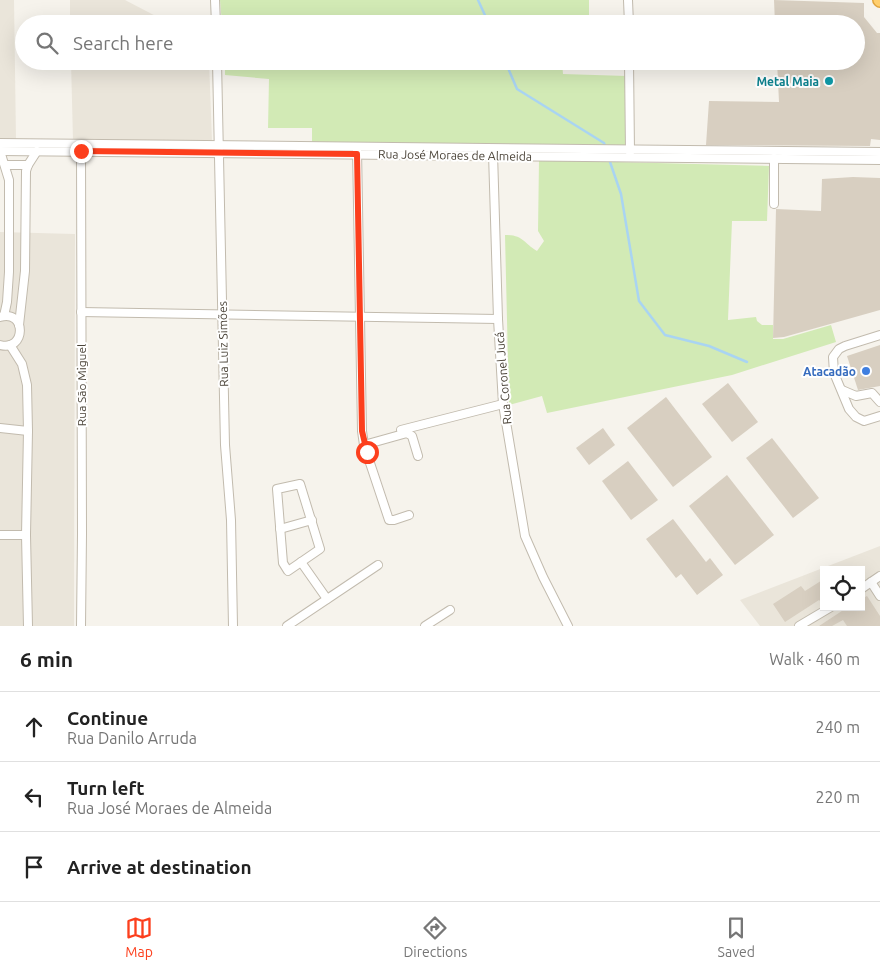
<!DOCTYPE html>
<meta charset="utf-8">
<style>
body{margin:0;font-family:Ubuntu,sans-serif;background:#f2f2f2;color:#222}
.controls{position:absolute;right:15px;bottom:15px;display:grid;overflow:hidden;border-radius:0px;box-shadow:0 5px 20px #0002}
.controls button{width:45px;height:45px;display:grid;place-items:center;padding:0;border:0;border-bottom:1px solid #e0e0e0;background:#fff;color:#222;font:25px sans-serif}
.stop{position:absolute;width:15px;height:15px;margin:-11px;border:4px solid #fc3f1d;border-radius:50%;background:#fff}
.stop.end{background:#fc3f1d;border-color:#fff;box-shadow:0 1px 5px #0008}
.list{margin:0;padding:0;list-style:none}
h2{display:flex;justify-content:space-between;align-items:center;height:65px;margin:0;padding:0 20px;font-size:21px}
h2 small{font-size:16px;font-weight:400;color:#767676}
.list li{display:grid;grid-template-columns:32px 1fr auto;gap:15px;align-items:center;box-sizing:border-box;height:70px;padding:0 20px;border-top:1px solid #e0e0e0}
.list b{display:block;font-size:19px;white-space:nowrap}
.list p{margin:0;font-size:16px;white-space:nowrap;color:#767676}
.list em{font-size:16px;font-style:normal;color:#767676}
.icon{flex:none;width:28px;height:28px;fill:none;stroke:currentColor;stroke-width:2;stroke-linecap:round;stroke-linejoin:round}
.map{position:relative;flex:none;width:880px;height:626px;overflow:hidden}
.search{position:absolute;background:#fff;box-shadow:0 5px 20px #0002;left:15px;right:15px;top:15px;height:55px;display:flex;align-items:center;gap:12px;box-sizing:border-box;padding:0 18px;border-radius:28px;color:#767676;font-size:19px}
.sheet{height:275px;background:#fff}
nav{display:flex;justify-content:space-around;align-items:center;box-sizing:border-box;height:70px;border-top:1px solid #e0e0e0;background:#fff;font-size:14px;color:#767676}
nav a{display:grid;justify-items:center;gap:2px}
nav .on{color:#fc3f1d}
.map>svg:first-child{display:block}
</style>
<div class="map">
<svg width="880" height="626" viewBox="0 0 880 626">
<rect width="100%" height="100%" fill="#f6f3ec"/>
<g fill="#eae5da" fill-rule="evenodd">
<polygon points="0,0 14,0 16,140 0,140"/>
<polygon points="70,0 125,0 171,24 70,24"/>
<polygon points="71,61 209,61 212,141 73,141"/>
<polygon points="0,232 75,234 74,626 0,626"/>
<path d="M 880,546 L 880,626 L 760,626 L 740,600 ZM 824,570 L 861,570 L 861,607 L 824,607 Z"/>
</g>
<g fill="#d2eab5">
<polygon points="220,0 589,0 589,24 222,24"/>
<polygon points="225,61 562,61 563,74 627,76 629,148 312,143 312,128 268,128 269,79 225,75"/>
<path d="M 539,160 L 769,166 L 767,221 L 732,221 L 728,320 L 756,317 L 757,321 L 762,325 L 773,325 L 773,339 L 783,339 L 831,325 L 836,342 L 732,375 L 547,413 L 542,396 L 509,405 L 505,235 C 524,235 523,243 537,251 L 544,241 L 538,231 Z"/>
</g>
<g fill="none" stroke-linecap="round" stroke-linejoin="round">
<g stroke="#a9d4f2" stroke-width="2.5">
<polyline points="478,0 489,24"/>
<polyline points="505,61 517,89 604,143 605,146"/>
<polyline points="610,162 621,194 639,301 665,335 709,346 747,362"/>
</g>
</g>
<g fill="#d8cfc1">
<polygon points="774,0 864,3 864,17 877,33 880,33 880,140 871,139 870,146 706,145 709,101 779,102 777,61 856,61 856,24 775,24"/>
<polygon points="853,177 880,178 880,310 784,337 773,338 776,209 821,211 822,179"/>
<polygon points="880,345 880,386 858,390 847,356"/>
<polygon points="728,383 758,422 732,442 702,404"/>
<polygon points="666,397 712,457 673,487 627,428"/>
<polygon points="603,428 615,445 589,465 576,448"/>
<polygon points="772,438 819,498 793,518 746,458"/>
<polygon points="628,461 658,500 631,520 602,481"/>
<polygon points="727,475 774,535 735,565 689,506"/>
<polygon points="673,519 706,562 710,558 723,575 697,595 681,574 676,578 646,539"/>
<polygon points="824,579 824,605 819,600 785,622 773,604 801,586 805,591"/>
<polygon points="867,596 880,616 880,626 847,626 843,620 832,626 819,626 848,607 861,607 861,599"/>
</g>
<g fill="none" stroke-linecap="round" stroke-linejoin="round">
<defs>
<g id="minor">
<polyline points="215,0 216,24"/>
<polyline points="628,0 629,24"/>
<polyline points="217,61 225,445 231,520 233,626"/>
<polyline points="629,61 630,152"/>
<polyline points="0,143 880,152"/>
<polyline points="357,149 362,431 364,445"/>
<polyline points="0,151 880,160"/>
<polyline points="0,151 9,180 9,272 7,302 4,316"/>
<polyline points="493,153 498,319 503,404 525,536 543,577 568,626"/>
<polyline points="5,165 28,165"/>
<polyline points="774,204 774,158"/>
<polyline points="81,312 498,319"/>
<path d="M 0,317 C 27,309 26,352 0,345"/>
<polyline points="19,325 25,271 26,171 28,165 37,151"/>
<polyline points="880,335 845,346 839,349 833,357 834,373 849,409 856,417 864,421 880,416"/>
<polyline points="10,345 22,364 27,385 28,431 26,535 28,626"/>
<polyline points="842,390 856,396 872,393 880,402"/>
<polyline points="0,428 28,431"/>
<polyline points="401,430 503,404"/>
<polygon points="300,484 320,549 288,571 283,563 277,489"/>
<polyline points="409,515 394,520 389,520 364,445 407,433 412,436 418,456"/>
<polyline points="280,529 312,520"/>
<polyline points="0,535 26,535"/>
<polyline points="301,562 327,599"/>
<polyline points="871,582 880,596"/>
<polyline points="861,589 880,576"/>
<polyline points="81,626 82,534 81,148"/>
<polyline points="287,626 378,565"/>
<polyline points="425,626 450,610"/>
<polyline points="799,626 831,607"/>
</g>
<polyline id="highway" points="879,0 880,1"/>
</defs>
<use href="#minor" stroke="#c2bbae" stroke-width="10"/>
<use href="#highway" stroke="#e0a43c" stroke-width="14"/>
<use href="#minor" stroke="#fff" stroke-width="8"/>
<use href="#highway" stroke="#ffcf6e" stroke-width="11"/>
</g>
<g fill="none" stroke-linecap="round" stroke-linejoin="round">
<polyline stroke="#fc3f1d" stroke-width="6" points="81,151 357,154 362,431 367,452"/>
</g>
<circle fill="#0f9aa8" stroke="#fff" stroke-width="2" cx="829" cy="81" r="5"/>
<circle fill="#3f7fe0" stroke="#fff" stroke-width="2" cx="866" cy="371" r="5"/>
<g text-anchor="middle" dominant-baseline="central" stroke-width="4" stroke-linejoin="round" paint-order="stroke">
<g font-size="12" font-weight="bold" fill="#0d838f" stroke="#fff" text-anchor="end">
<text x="819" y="81">Metal Maia</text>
</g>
<g font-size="12" fill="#4b4439" stroke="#fff">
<text transform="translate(455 155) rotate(1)">Rua José Moraes de Almeida</text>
<text transform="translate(223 344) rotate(-91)">Rua Luiz Simões</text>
<text transform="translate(503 378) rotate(-95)">Rua Coronel Jucá</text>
<text transform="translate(81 385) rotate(-90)">Rua São Miguel</text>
</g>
<g font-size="12" font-weight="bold" fill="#366cbe" stroke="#fff" text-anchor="end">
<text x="856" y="371">Atacadão</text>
</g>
</g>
</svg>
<div class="controls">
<button><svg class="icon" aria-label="locate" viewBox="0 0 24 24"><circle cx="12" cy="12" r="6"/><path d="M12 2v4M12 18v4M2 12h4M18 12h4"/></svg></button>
</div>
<div class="stop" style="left:367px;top:452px"></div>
<div class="stop end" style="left:81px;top:151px"></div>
<div class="search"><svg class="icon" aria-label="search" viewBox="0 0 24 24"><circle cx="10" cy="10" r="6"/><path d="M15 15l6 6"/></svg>Search here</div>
</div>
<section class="sheet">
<h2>6 min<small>Walk · 460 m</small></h2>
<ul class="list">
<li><svg class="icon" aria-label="ahead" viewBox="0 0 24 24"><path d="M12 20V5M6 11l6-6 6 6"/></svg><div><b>Continue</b><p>Rua Danilo Arruda</p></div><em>240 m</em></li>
<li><svg class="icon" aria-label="left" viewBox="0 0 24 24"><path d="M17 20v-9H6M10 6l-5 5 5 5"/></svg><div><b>Turn left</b><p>Rua José Moraes de Almeida</p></div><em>220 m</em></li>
<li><svg class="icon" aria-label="arrive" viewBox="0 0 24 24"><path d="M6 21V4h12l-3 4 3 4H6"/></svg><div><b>Arrive at destination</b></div></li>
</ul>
</section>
<nav>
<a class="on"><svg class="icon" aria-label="map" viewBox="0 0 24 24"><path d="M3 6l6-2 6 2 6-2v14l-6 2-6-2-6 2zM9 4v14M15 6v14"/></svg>Map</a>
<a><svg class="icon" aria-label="directions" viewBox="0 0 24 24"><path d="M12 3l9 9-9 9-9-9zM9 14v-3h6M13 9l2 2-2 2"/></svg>Directions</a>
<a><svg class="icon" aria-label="saved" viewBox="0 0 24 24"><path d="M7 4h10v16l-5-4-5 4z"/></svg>Saved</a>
</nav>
